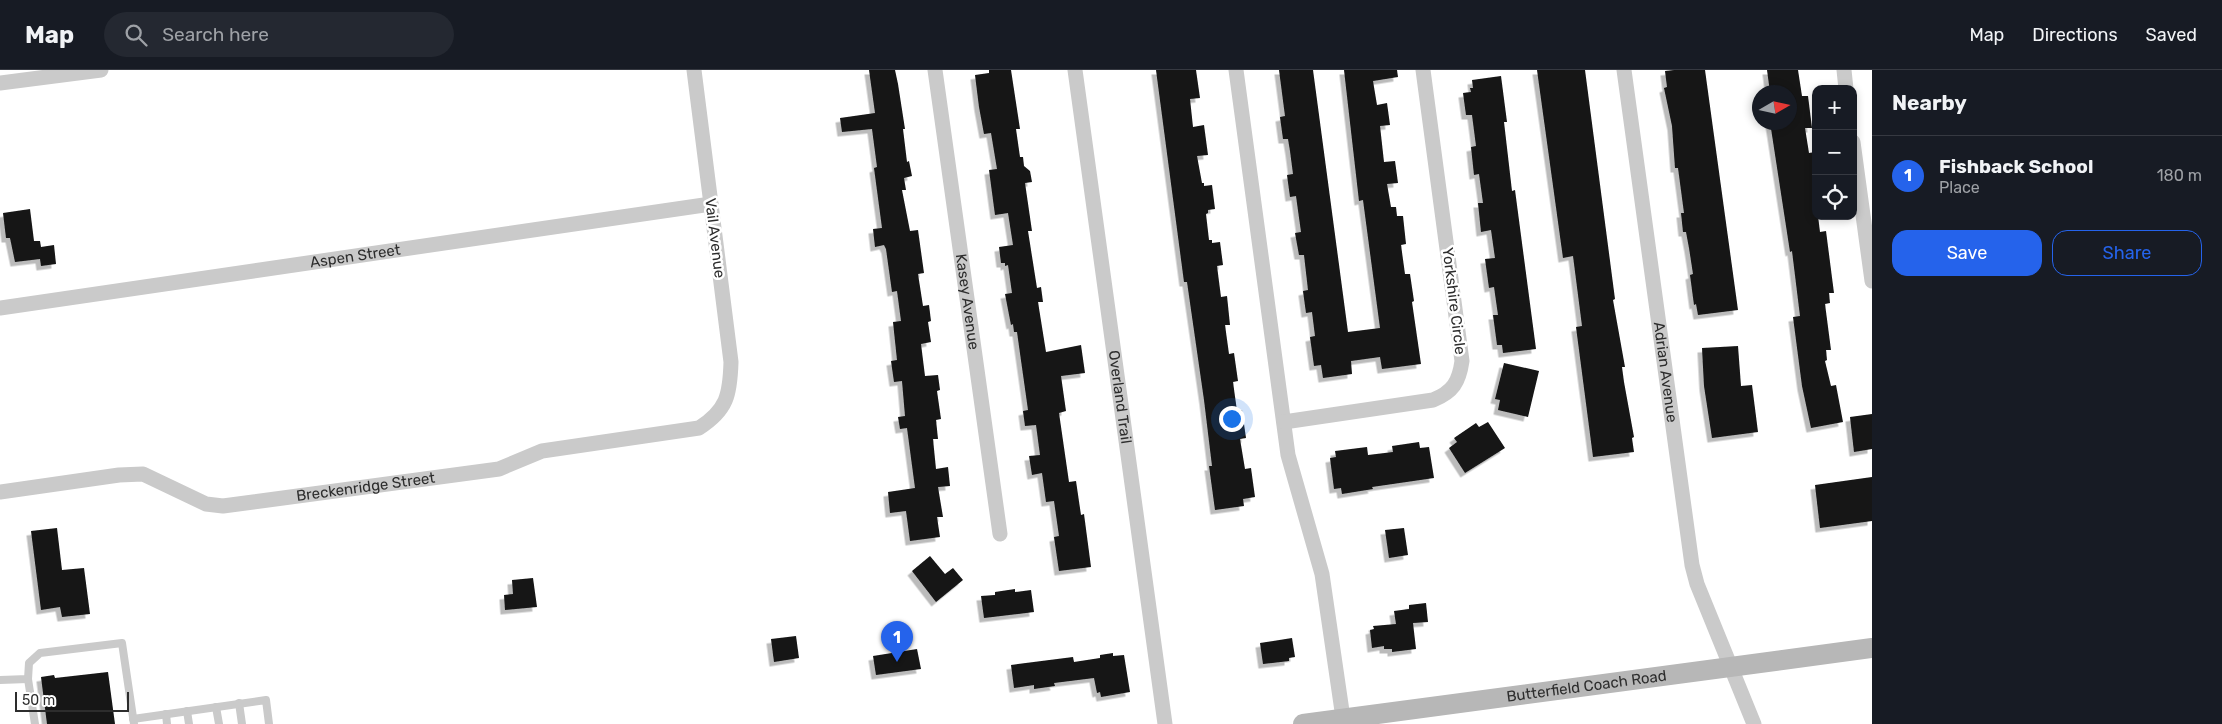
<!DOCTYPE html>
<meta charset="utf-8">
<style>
body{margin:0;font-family:Rubik,sans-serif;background:#242831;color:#f1f3f6}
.controls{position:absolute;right:15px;top:15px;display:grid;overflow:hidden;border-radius:10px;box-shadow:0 2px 8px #0003}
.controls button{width:45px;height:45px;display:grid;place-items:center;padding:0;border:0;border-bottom:1px solid #363941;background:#171b24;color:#f1f3f6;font:25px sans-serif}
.compass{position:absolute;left:1752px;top:15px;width:45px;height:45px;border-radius:50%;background:#171b24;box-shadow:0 2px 8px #0003;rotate:81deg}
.scale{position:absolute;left:15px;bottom:12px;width:114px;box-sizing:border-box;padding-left:5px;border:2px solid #2d2d2d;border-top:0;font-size:14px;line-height:18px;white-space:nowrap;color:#2d2d2d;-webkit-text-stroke:4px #fff;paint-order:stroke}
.you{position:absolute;left:1231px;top:348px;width:18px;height:18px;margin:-12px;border:4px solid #fff;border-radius:50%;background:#1a73e8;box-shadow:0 0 0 8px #1a73e833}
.badge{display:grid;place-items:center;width:32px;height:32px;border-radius:50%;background:#2563eb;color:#fff;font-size:16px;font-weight:700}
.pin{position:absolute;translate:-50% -41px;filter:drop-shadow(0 1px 2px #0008)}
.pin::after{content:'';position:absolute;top:26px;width:18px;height:15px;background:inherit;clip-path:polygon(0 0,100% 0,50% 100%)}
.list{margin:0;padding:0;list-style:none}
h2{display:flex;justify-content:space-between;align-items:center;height:65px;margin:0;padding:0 20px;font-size:21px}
h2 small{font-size:16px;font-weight:400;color:#9ea1a6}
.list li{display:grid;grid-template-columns:32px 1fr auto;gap:15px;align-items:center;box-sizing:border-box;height:80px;padding:0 20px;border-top:1px solid #363941}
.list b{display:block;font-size:19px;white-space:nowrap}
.list p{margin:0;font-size:16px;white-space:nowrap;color:#9ea1a6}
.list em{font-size:16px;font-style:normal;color:#9ea1a6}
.actions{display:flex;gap:10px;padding:15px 20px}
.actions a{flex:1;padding:11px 0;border:1px solid #2563eb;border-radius:15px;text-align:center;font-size:18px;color:#2563eb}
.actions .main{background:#2563eb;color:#fff}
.icon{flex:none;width:28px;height:28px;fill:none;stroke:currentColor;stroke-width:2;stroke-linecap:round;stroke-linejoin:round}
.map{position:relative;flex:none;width:1872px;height:654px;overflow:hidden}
header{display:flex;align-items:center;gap:30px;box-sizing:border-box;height:70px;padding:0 25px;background:#171b24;border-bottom:1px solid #363941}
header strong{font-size:24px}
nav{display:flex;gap:28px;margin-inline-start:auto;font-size:18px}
.search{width:350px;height:45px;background:#242831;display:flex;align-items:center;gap:12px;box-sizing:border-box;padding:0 18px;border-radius:28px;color:#9ea1a6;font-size:19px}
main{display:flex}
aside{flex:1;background:#171b24}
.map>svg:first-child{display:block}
</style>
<header>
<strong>Map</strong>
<div class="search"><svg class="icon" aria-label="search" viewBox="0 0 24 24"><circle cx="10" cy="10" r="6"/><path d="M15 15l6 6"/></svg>Search here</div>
<nav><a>Map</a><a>Directions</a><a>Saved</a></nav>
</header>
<main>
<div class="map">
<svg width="1872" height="654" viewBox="0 0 1872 654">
<defs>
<filter id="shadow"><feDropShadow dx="-4.5" dy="4.5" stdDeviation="0" flood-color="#0004"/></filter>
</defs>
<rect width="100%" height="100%" fill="#fff"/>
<g fill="#141414" filter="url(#shadow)">
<polygon points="869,0 895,0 898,14 905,59 903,59 907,92 909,91 912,106 904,108 906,120 902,120 910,161 918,160 924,203 918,204 923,236 929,235 931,251 928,252 931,272 921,274 925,306 938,305 940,320 937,321 941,349 936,350 938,369 933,369 936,399 948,397 950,416 938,417 943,447 937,447 940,467 910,471 906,441 890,443 888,422 915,418 907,358 900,359 898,347 905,346 902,311 894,312 891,291 897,290 893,252 901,251 897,221 892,222 886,179 884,175 875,177 873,159 882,158 874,98 877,97 872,59 842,62 840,48 875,43"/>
<polygon points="989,0 1011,0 1020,59 1016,59 1020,87 1023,87 1024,96 1030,101 1032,112 1025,113 1032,161 1028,161 1037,218 1041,217 1043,232 1038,232 1046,282 1081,275 1085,303 1061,306 1066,341 1059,343 1069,412 1076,411 1081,445 1084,444 1091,497 1059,501 1054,467 1059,466 1054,431 1046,432 1042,403 1032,405 1029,386 1040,385 1036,355 1025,356 1023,341 1028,340 1017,262 1014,262 1013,254 1011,255 1005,224 1012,223 1008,195 1005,196 1005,193 1001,193 999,177 1013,175 1008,143 995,145 989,100 997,99 991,63 984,64 979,37 975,5 989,3"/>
<polygon points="1156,0 1196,0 1200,28 1190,29 1193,57 1204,55 1208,85 1197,86 1202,113 1204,113 1204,116 1212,115 1215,139 1208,140 1208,143 1206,144 1209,170 1212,170 1212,173 1220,172 1223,195 1217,196 1221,227 1227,226 1230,255 1225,255 1229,284 1234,283 1238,311 1233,312 1237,341 1242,340 1246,368 1240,369 1245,399 1251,398 1255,427 1243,429 1244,436 1215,440 1209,396 1212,396 1204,330 1187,212 1184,212"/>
<polygon points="1279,0 1313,0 1348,262 1380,258 1363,130 1359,131 1344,0 1397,0 1398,7 1373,11 1377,35 1387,33 1390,55 1380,56 1384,92 1395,91 1398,113 1387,114 1391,137 1396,137 1397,146 1403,146 1406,174 1401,175 1405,204 1410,204 1414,231 1412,232 1421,294 1382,299 1380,287 1351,291 1352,304 1323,308 1321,295 1314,296 1310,267 1315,266 1312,242 1306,243 1303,221 1308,220 1304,185 1299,185 1295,163 1301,162 1296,126 1290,127 1287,105 1293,104 1290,81 1288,69 1283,69 1280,47 1285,46"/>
<polygon points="1537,0 1585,0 1615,229 1613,230 1625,297 1622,297 1624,312 1634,367 1632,368 1634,382 1593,387 1576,257 1582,256 1573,186 1563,188"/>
<polygon points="1674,0 1705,0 1738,240 1698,245 1696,234 1694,235 1690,205 1693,204 1689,178 1686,162 1683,162 1681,143 1684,143 1678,98 1675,98 1672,56 1664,18 1667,17 1665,1"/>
<polygon points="1767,0 1798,0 1802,26 1808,26 1812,58 1805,58 1809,83 1815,82 1816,88 1816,146 1818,146 1820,162 1826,161 1834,223 1829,223 1830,233 1825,234 1831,280 1826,280 1827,290 1825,291 1831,316 1836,315 1843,352 1811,358 1802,316 1793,247 1800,246 1792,181 1790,182 1770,52 1790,52 1790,22 1770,22"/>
<polygon points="1501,6 1507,52 1504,52 1512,121 1515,120 1536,279 1503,283 1502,275 1497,275 1493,245 1498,245 1494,217 1489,218 1485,189 1495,188 1491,160 1481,162 1478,133 1483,133 1479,104 1474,105 1471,77 1476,76 1472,45 1466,45 1463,23 1471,22 1470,18 1473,18 1472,10"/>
<polygon points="30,139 34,171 40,171 41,177 54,175 56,194 41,196 40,189 15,192 10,168 6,168 3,143"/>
<polygon points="1738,276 1741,316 1752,315 1758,362 1712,368 1704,316 1702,278"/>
<polygon points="1504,293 1539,301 1528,347 1498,340 1500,330 1495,329"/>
<polygon points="1872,344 1872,379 1854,382 1850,347"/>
<polygon points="1488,352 1505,378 1465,403 1449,378 1457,372 1454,368 1476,353 1479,357"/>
<polygon points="1419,372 1420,378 1429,377 1434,408 1372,417 1373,419 1342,424 1341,418 1334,419 1330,388 1336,387 1335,381 1367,377 1368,385 1393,382 1392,376"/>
<polygon points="1872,407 1872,451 1820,458 1815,415"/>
<polygon points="57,458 62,500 84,498 90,544 62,547 60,537 41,540 31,461"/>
<polygon points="1404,458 1408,485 1389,488 1385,460"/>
<polygon points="930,486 945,504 953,498 963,510 936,532 912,501"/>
<polygon points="533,508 537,537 505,540 504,525 513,524 512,510"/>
<polygon points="1015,519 1015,522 1031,520 1034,542 984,548 981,526 995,525 995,522"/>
<polygon points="1426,533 1428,552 1413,553 1416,579 1392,582 1392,579 1384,579 1384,576 1372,578 1370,560 1374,559 1373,556 1396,554 1394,541 1409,539 1409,535"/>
<polygon points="796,566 799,588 774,592 771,569"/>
<polygon points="1292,568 1295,587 1289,588 1289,591 1263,594 1260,573"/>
<polygon points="917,579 921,599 876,605 873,586"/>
<polygon points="1113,583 1113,586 1124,585 1130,622 1101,627 1100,622 1097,623 1094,608 1054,613 1055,616 1034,619 1034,615 1014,618 1011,595 1073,587 1074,592 1100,588 1100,585"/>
<polygon points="108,602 115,654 47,654 41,607 54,605 55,608"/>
</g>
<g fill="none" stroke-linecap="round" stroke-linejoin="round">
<g stroke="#cacaca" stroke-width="8">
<polyline points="28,609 35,654"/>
<polyline points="0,610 28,609 29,593 40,583 122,573 134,654"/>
<polyline points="239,633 242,654"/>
<polyline points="216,637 219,654"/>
<polyline points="187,641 189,654"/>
<polyline points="166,644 167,654"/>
<polyline points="133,649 266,630 269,654"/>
</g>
<g stroke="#cacaca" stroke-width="15">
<path id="s1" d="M 935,0 L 1000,464"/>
<path id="s2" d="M 1075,0 L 1165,654"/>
<polyline points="1236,0 1288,385 1322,504 1343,648"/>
<path id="s3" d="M 1624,0 L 1692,495 L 1697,514 L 1754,654"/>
<polyline points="1844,0 1846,19"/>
<polyline points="0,13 101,0"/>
<polyline points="1853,72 1872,211"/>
<path id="s4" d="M 0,238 L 711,134"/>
<path d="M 1284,352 L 1433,330 C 1453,322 1459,312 1462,291 L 1423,0"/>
<path id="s5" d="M 0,422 L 119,405 L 143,404 L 206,434 L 223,436 L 499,399 L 542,381 L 699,358 C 727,340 730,325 731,292 L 694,0"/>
</g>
<path stroke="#b7b7b7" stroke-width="20" id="s6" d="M 1303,654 L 1872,578"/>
</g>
<g text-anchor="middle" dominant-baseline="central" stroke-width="5" stroke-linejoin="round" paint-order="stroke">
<g font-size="15" fill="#2d2d2d" stroke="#fff">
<text transform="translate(715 168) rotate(83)">Vail Avenue</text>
<text stroke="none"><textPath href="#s4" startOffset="359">Aspen Street</textPath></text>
<text transform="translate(1454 231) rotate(83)">Yorkshire Circle</text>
<text stroke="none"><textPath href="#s1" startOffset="234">Kasey Avenue</textPath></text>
<text stroke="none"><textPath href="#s3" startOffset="305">Adrian Avenue</textPath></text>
<text stroke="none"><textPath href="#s2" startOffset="330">Overland Trail</textPath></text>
<text stroke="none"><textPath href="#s5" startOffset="375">Breckenridge Street</textPath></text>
<text stroke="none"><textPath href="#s6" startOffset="286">Butterfield Coach Road</textPath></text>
</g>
</g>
</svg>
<div class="controls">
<button>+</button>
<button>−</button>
<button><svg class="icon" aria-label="locate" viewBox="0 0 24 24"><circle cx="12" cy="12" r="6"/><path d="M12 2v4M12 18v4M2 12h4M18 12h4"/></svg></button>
</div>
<svg class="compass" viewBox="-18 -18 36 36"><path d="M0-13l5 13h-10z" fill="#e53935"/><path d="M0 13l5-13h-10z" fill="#9ea1a6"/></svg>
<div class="scale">50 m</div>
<div class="you"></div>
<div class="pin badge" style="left:897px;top:592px">1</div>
</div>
<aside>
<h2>Nearby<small></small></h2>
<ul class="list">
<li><span class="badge">1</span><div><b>Fishback School</b><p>Place</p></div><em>180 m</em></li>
</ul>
<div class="actions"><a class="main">Save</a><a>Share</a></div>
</aside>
</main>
